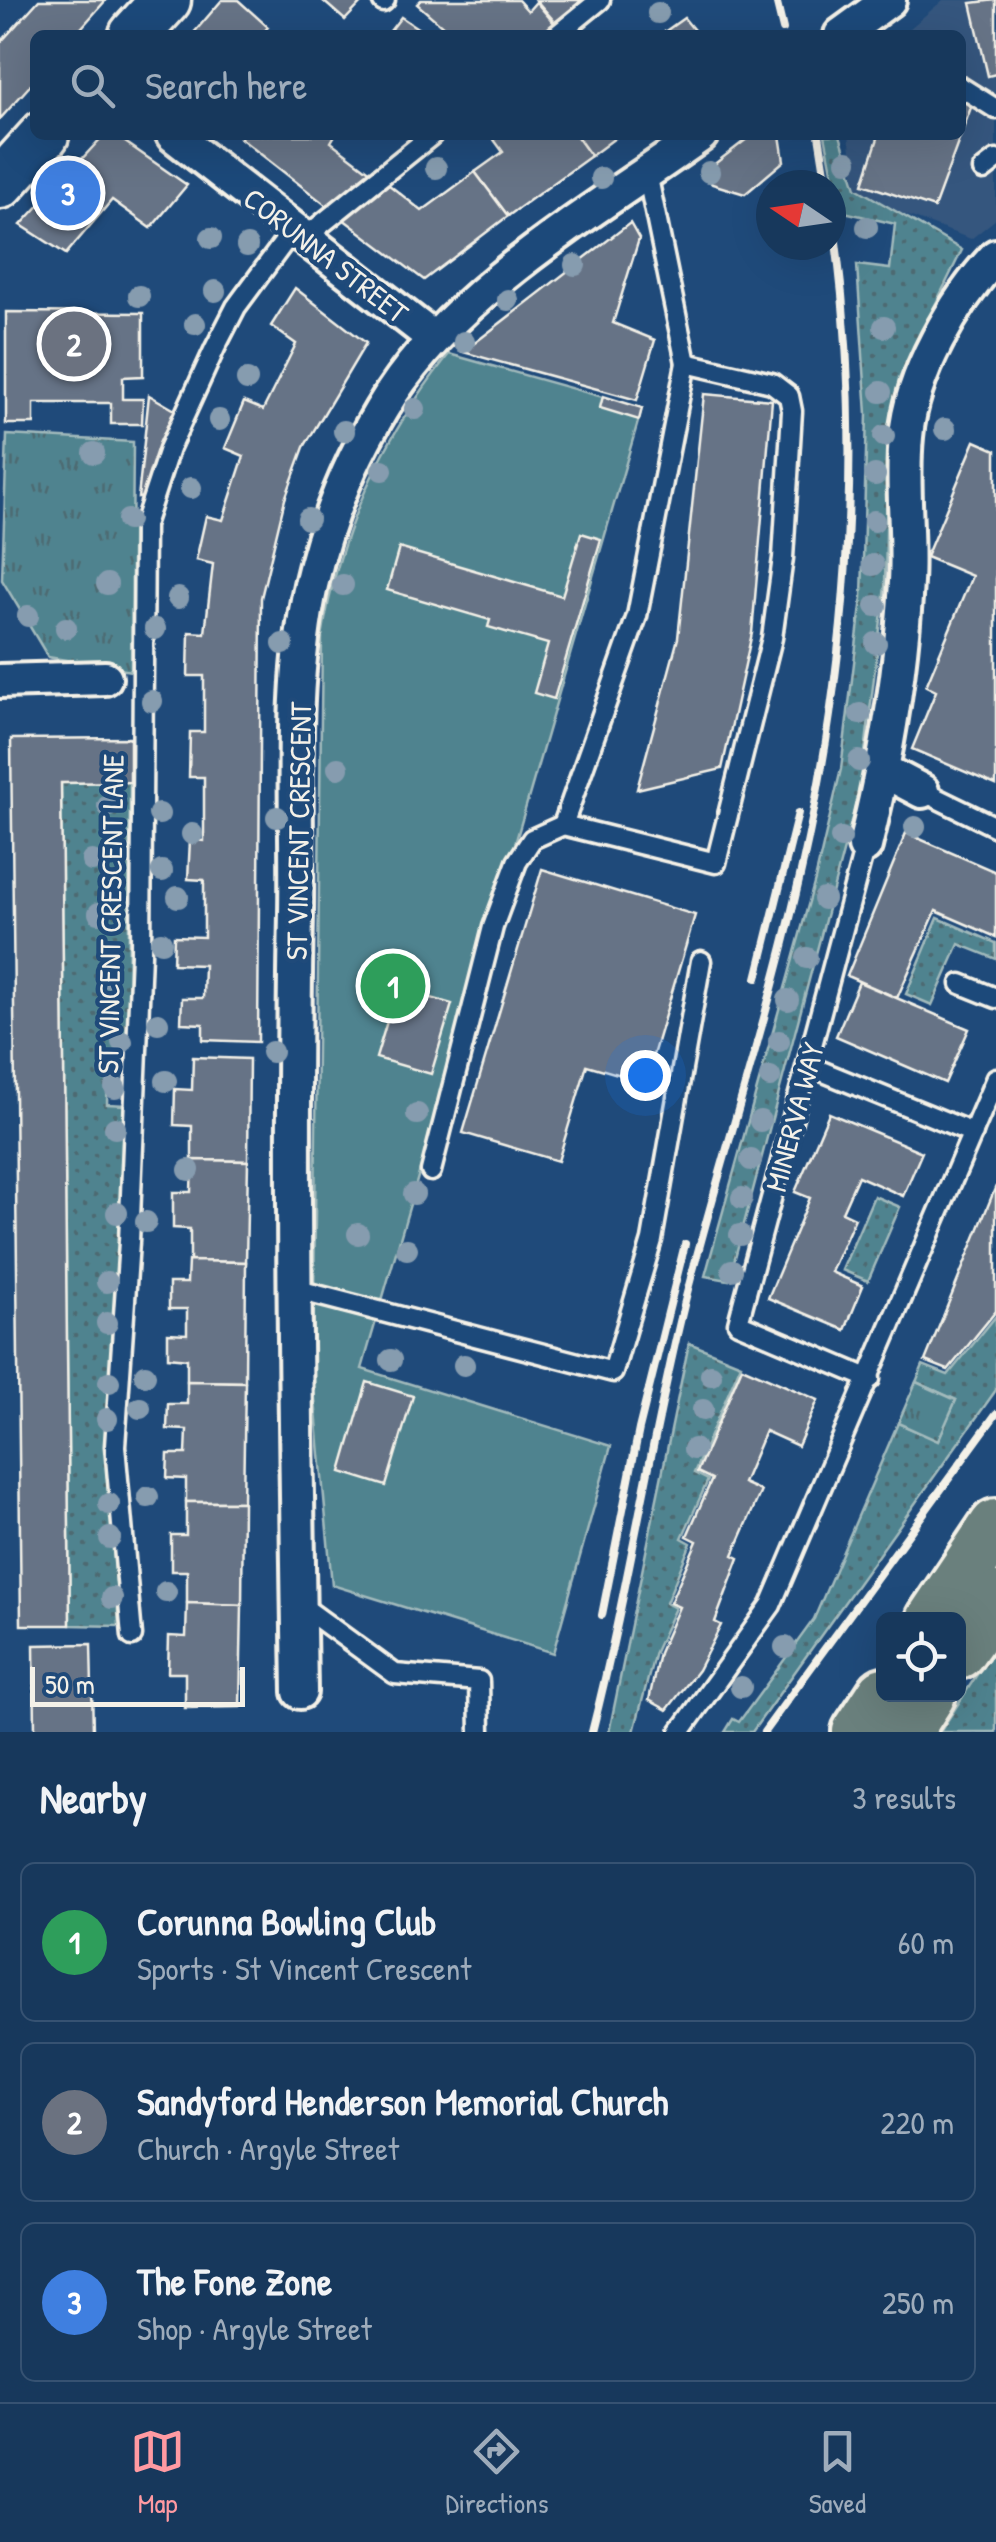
<!DOCTYPE html>
<meta charset="utf-8">
<style>
body{margin:0;font-family:"Patrick Hand",sans-serif;background:#203f62;color:#f1f3f6}
.controls{position:absolute;right:30px;bottom:30px;display:grid;overflow:hidden;border-radius:15px;box-shadow:0 10px 40px #0002}
.controls button{width:90px;height:90px;display:grid;place-items:center;padding:0;border:0;border-bottom:2px solid #365272;background:#17385c;color:#f1f3f6;font:50px sans-serif}
.compass{position:absolute;left:756px;top:170px;width:90px;height:90px;border-radius:50%;background:#17385c;box-shadow:0 10px 40px #0002;rotate:283deg}
.scale{position:absolute;left:30px;bottom:25px;width:215px;box-sizing:border-box;padding-left:10px;border:5px solid #f4f1e8;border-top:0;font-size:28px;line-height:35px;white-space:nowrap;color:#f4f1e8;-webkit-text-stroke:8px #1f4a7a;paint-order:stroke}
.you{position:absolute;left:645px;top:1075px;width:35px;height:35px;margin:-25px;border:8px solid #fff;border-radius:50%;background:#1a73e8;box-shadow:0 0 0 15px #1a73e833}
.badge{display:grid;place-items:center;width:65px;height:65px;border-radius:50%;background:#ff9aa2;color:#fff;font-size:32px;font-weight:700}
.pin{position:absolute;translate:-50% -50%;border:5px solid #fff;box-shadow:0 2px 10px #0006}
.list{margin:0;padding:0;list-style:none}
h2{display:flex;justify-content:space-between;align-items:center;height:130px;margin:0;padding:0 40px;font-size:42px}
h2 small{font-size:32px;font-weight:400;color:#9eacbb}
.list li{display:grid;grid-template-columns:65px 1fr auto;gap:30px;align-items:center;box-sizing:border-box;height:160px;margin:0 20px 20px;padding:0 20px;border:2px solid #365272;border-radius:15px}
.list b{display:block;font-size:38px;white-space:nowrap}
.list p{margin:0;font-size:32px;white-space:nowrap;color:#9eacbb}
.list em{font-size:32px;font-style:normal;color:#9eacbb}
.icon{flex:none;width:55px;height:55px;fill:none;stroke:currentColor;stroke-width:2;stroke-linecap:round;stroke-linejoin:round}
.map{position:relative;flex:none;width:996px;height:1732px;overflow:hidden}
.search{position:absolute;background:#17385c;box-shadow:0 10px 40px #0002;left:30px;right:30px;top:30px;height:110px;display:flex;align-items:center;gap:25px;box-sizing:border-box;padding:0 35px;border-radius:15px;color:#9eacbb;font-size:38px}
.sheet{height:670px;background:#17385c}
nav{display:flex;justify-content:space-around;align-items:center;box-sizing:border-box;height:140px;border-top:2px solid #365272;background:#17385c;font-size:28px;color:#9eacbb}
nav a{display:grid;justify-items:center;gap:5px}
nav .on{color:#ff9aa2}
.map>svg:first-child{display:block}
</style>
<div class="map">
<svg width="996" height="1732" viewBox="0 0 996 1732">
<defs>
<pattern id="grass-dots" width="8" height="8" patternUnits="userSpaceOnUse" patternTransform="scale(2.5)"><rect width="8" height="8" fill="#50838f"/><path d="M2 2h.1M6 6h.1" fill="none" stroke="#4d6b72" stroke-width="1.8" stroke-linecap="round"/></pattern>
<pattern id="park-tufts" width="24" height="20" patternUnits="userSpaceOnUse" patternTransform="scale(2.5)"><rect width="24" height="20" fill="#50838f"/><path d="M3 7l-1-3M5 7V3M7 7l1-3M15 17l-1-3M17 17v-4M19 17l1-3" fill="none" stroke="#4d6b72"/></pattern>
</defs>
<rect width="100%" height="100%" fill="#1f4a7a"/>
<filter id="ink" filterUnits="userSpaceOnUse"><feTurbulence type="fractalNoise" baseFrequency=".01" numOctaves="2"/><feDisplacementMap in="SourceGraphic" scale="20" xChannelSelector="R" yChannelSelector="G"/><feConvolveMatrix kernelMatrix="1 2 1 2 8 2 1 2 1" color-interpolation-filters="sRGB"/></filter>
<g filter="url(#ink)">
<polygon fill="#34567e" points="943,0 996,0 996,219 971,239 857,197 849,135 961,135 961,35 902,35"/>
<g fill="url(#grass-dots)" stroke="#a2babc" stroke-width="2.5">
<polygon points="825,135 840,135 856,188 962,250 899,379 888,432 885,587 861,785 729,1280 705,1276 815,880 841,769 862,598 867,414 857,265 890,269 895,224 840,211"/>
<polygon points="130,782 128,1059 108,1060 107,1104 126,1105 107,1457 119,1626 70,1625 61,783"/>
<polygon points="938,918 996,943 996,959 959,944 932,1005 906,994"/>
<polygon points="874,1196 900,1207 868,1281 842,1270"/>
<polygon points="996,1316 996,1390 752,1732 725,1732 733,1719 739,1722 814,1619 898,1423 938,1440 956,1400 916,1382 923,1365 948,1375"/>
<polygon points="689,1343 741,1364 694,1473 708,1480 682,1538 691,1543 666,1603 675,1608 655,1652 634,1732 609,1732"/>
<polygon points="996,1645 996,1732 940,1732"/>
</g>
<g fill="url(#park-tufts)" stroke="#a2babc" stroke-width="2.5">
<polygon points="7,435 133,442 131,671 48,657 2,580"/>
<polygon points="916,1382 956,1400 938,1441 898,1423"/>
</g>
<path fill="#50838f" stroke="#a2babc" stroke-width="2.5" d="M 449,354 L 642,408 L 362,1369 L 611,1446 L 553,1653 L 332,1585 L 313,1378 L 322,637 C 339,530 382,439 449,354 Z"/>
<g fill="#667386" stroke="#f4f1e8" stroke-width="2.5">
<polygon points="39,0 106,0 75,35 35,35 35,80 0,119 0,43"/>
<polygon points="222,0 238,0 268,27 261,35 192,35"/>
<polygon points="322,0 364,0 345,20"/>
<polygon points="421,0 518,0 528,11 536,2 559,29 552,35 453,35 417,4"/>
<polygon points="536,0 582,0 556,23"/>
<polygon points="996,0 996,74 988,76 971,3"/>
<polygon points="401,17 428,35 387,35"/>
<polygon points="684,18 698,35 660,35"/>
<polygon points="961,98 973,102 934,208 863,184 879,135 961,135"/>
<polygon points="104,135 115,135 187,185 151,228 112,200 66,254 21,225"/>
<polygon points="243,135 335,135 331,142 372,173 327,206 240,138"/>
<polygon points="496,135 576,135 591,156 508,216 475,172 503,152 492,137"/>
<polygon points="576,135 619,135 591,156"/>
<polygon points="752,135 780,135 784,161 745,194 712,184 703,173"/>
<polygon points="475,172 508,216 424,280 343,219 388,184 422,211"/>
<polygon points="630,223 639,239 613,323 655,340 637,400 463,352"/>
<polygon points="295,288 366,343 304,447 285,499 261,598 258,1042 203,1040 203,1024 181,1023 182,998 203,998 204,965 173,964 174,936 204,937 204,880 188,879 190,840 204,841 204,777 189,777 190,732 204,732 204,676 188,676 189,632 205,633 213,564 196,560 206,516 223,520 244,456 225,448 244,402 263,410 296,344 271,326"/>
<polygon points="6,312 143,313 143,376 123,377 123,399 143,399 142,424 111,424 111,403 34,403 34,424 6,424"/>
<polygon points="704,394 772,400 752,633 722,769 637,789 678,638"/>
<polygon points="149,395 175,410 147,497 138,498"/>
<polygon points="603,396 642,408 639,420 600,408"/>
<polygon points="975,441 996,450 996,785 912,749 936,691 926,686 972,576 926,557"/>
<polygon points="581,533 601,539 554,699 534,693 548,644 488,627 490,620 387,590 399,548 562,596"/>
<polygon points="130,738 130,782 61,783 70,1625 21,1625 11,739"/>
<polygon points="906,833 996,872 996,937 936,911 897,998 847,976"/>
<polygon points="542,869 695,915 645,1082 587,1065 558,1161 463,1133"/>
<polygon points="859,982 969,1029 945,1083 836,1036"/>
<polygon points="397,988 452,1004 431,1074 376,1058"/>
<polygon points="193,1057 249,1059 248,1161 192,1160 192,1126 174,1125 175,1089 192,1090"/>
<polygon points="829,1113 922,1152 903,1196 858,1176 842,1212 855,1218 831,1272 863,1286 845,1330 768,1298 810,1198 795,1192"/>
<polygon points="192,1160 248,1161 246,1262 190,1261 190,1229 173,1228 173,1192 191,1192"/>
<polygon points="996,1186 996,1311 948,1370 925,1361"/>
<polygon points="188,1261 246,1262 245,1382 187,1381 187,1359 168,1357 168,1333 187,1334 187,1309 169,1309 169,1283 187,1283"/>
<polygon points="742,1367 818,1400 798,1446 765,1431 743,1483 761,1491 733,1555 739,1558 715,1622 721,1625 698,1670 667,1710 649,1700 659,1653 679,1607 670,1603 697,1541 687,1536 712,1479 697,1472"/>
<polygon points="187,1381 245,1382 243,1502 186,1502 186,1479 167,1478 168,1454 186,1454 187,1430 167,1429 168,1404 187,1404"/>
<polygon points="367,1382 413,1396 386,1486 341,1472"/>
<polygon points="186,1502 243,1502 242,1605 187,1603 187,1571 171,1571 171,1535 186,1535"/>
<polygon points="187,1603 242,1605 240,1707 185,1708 185,1673 168,1673 169,1636 186,1637"/>
<polygon points="91,1644 93,1732 35,1732 34,1645"/>
</g>
<g fill="none" stroke-linecap="round" stroke-linejoin="round">
<defs>
<g id="lane">
<polyline points="383,2 385,0"/>
<polyline points="557,35 600,0"/>
<polyline points="961,87 996,109"/>
<polyline points="983,170 996,160"/>
<polyline points="647,173 686,363"/>
<polyline points="303,239 432,135"/>
<polygon points="686,363 772,383 789,396 792,411 783,558 772,638 716,863 563,825 637,616"/>
<polyline points="922,791 996,827"/>
<polyline points="865,846 738,1323 870,1379"/>
<polyline points="961,984 996,998"/>
<polyline points="809,1066 973,1133"/>
<polyline points="431,1171 493,927 517,862 532,839 563,825"/>
<polyline points="294,1289 613,1372 652,1240 701,961"/>
<polyline points="299,1604 395,1674 479,1681 480,1732"/>
<polyline points="132,1636 115,1446 129,1242 141,954 144,525 169,449 215,348 236,307 293,230"/>
<polyline points="680,1732 771,1605 996,1078"/>
</g>
<g id="street">
<polyline points="841,35 889,0"/>
<polyline points="173,135 432,337"/>
<polyline points="0,681 105,678"/>
<polyline points="884,771 922,791"/>
<path d="M 865,846 C 886,760 901,670 906,582 C 909,534 901,485 906,437 C 911,375 954,301 996,256"/>
<path d="M 300,1692 C 296,1432 291,1173 296,913 C 298,806 288,690 311,585 C 326,518 354,452 391,394 C 463,285 595,211 701,135"/>
</g>
<g id="secondary">
<polyline points="134,35 166,0"/>
<polyline points="0,184 44,135"/>
</g>
<g id="primary">
<polyline points="933,1620 996,1526"/>
<polyline points="958,1652 996,1599"/>
<polyline points="859,1732 884,1694"/>
<polyline points="905,1732 929,1694"/>
</g>
</defs>
<use href="#lane" stroke="#f4f1e8" stroke-width="25"/>
<use href="#street" stroke="#f4f1e8" stroke-width="40"/>
<use href="#secondary" stroke="#f4f1e8" stroke-width="55"/>
<use href="#primary" stroke="#f4f1e8" stroke-width="60"/>
<use href="#lane" stroke="#1f4a7a" stroke-width="18"/>
<use href="#street" stroke="#1f4a7a" stroke-width="32"/>
<use href="#secondary" stroke="#1f4a7a" stroke-width="48"/>
<use href="#primary" stroke="#6a807d" stroke-width="52"/>
<g stroke="#f4f1e8" stroke-width="8">
<polyline points="776,0 783,29"/>
<polyline points="819,135 827,185"/>
<polyline points="757,978 798,813"/>
<polyline points="602,1615 639,1429 685,1244"/>
<path d="M 592,1732 C 629,1588 650,1441 686,1297 C 723,1153 770,1012 802,867 C 850,652 865,426 831,207"/>
<polyline points="764,1732 996,1414"/>
</g>
</g>
<g fill="#869caf">
<circle cx="658" cy="13" r="11"/>
<circle cx="847" cy="161" r="11"/>
<circle cx="436" cy="168" r="11"/>
<circle cx="709" cy="172" r="11"/>
<circle cx="601" cy="178" r="11"/>
<circle cx="867" cy="227" r="11"/>
<circle cx="211" cy="238" r="11"/>
<circle cx="247" cy="246" r="11"/>
<circle cx="575" cy="265" r="11"/>
<circle cx="215" cy="291" r="11"/>
<circle cx="139" cy="296" r="11"/>
<circle cx="508" cy="300" r="11"/>
<circle cx="195" cy="324" r="11"/>
<circle cx="884" cy="327" r="11"/>
<circle cx="464" cy="342" r="11"/>
<circle cx="247" cy="380" r="11"/>
<circle cx="881" cy="392" r="11"/>
<circle cx="415" cy="409" r="11"/>
<circle cx="219" cy="420" r="11"/>
<circle cx="945" cy="429" r="11"/>
<circle cx="344" cy="431" r="11"/>
<circle cx="884" cy="436" r="11"/>
<circle cx="94" cy="453" r="11"/>
<circle cx="382" cy="470" r="11"/>
<circle cx="875" cy="475" r="11"/>
<circle cx="191" cy="488" r="11"/>
<circle cx="308" cy="519" r="11"/>
<circle cx="128" cy="520" r="11"/>
<circle cx="874" cy="521" r="11"/>
<circle cx="873" cy="565" r="11"/>
<circle cx="107" cy="584" r="11"/>
<circle cx="343" cy="585" r="11"/>
<circle cx="178" cy="598" r="11"/>
<circle cx="876" cy="606" r="11"/>
<circle cx="28" cy="616" r="11"/>
<circle cx="66" cy="628" r="11"/>
<circle cx="155" cy="629" r="11"/>
<circle cx="876" cy="643" r="11"/>
<circle cx="283" cy="644" r="11"/>
<circle cx="152" cy="701" r="11"/>
<circle cx="860" cy="714" r="11"/>
<circle cx="859" cy="761" r="11"/>
<circle cx="338" cy="768" r="11"/>
<circle cx="108" cy="806" r="11"/>
<circle cx="159" cy="814" r="11"/>
<circle cx="277" cy="817" r="11"/>
<circle cx="915" cy="827" r="11"/>
<circle cx="192" cy="834" r="11"/>
<circle cx="841" cy="838" r="11"/>
<circle cx="92" cy="861" r="11"/>
<circle cx="162" cy="871" r="11"/>
<circle cx="178" cy="897" r="11"/>
<circle cx="824" cy="899" r="11"/>
<circle cx="99" cy="913" r="11"/>
<circle cx="161" cy="942" r="11"/>
<circle cx="807" cy="958" r="11"/>
<circle cx="106" cy="977" r="11"/>
<circle cx="788" cy="1000" r="11"/>
<circle cx="158" cy="1023" r="11"/>
<circle cx="779" cy="1041" r="11"/>
<circle cx="122" cy="1042" r="11"/>
<circle cx="272" cy="1052" r="11"/>
<circle cx="770" cy="1077" r="11"/>
<circle cx="166" cy="1081" r="11"/>
<circle cx="115" cy="1088" r="11"/>
<circle cx="417" cy="1114" r="11"/>
<circle cx="760" cy="1121" r="11"/>
<circle cx="115" cy="1128" r="11"/>
<circle cx="751" cy="1160" r="11"/>
<circle cx="189" cy="1170" r="11"/>
<circle cx="414" cy="1194" r="11"/>
<circle cx="742" cy="1198" r="11"/>
<circle cx="117" cy="1213" r="11"/>
<circle cx="146" cy="1222" r="11"/>
<circle cx="358" cy="1234" r="11"/>
<circle cx="740" cy="1235" r="11"/>
<circle cx="407" cy="1249" r="11"/>
<circle cx="732" cy="1270" r="11"/>
<circle cx="107" cy="1282" r="11"/>
<circle cx="107" cy="1323" r="11"/>
<circle cx="391" cy="1360" r="11"/>
<circle cx="464" cy="1365" r="11"/>
<circle cx="145" cy="1375" r="11"/>
<circle cx="711" cy="1375" r="11"/>
<circle cx="109" cy="1382" r="11"/>
<circle cx="140" cy="1408" r="11"/>
<circle cx="703" cy="1410" r="11"/>
<circle cx="107" cy="1419" r="11"/>
<circle cx="694" cy="1449" r="11"/>
<circle cx="148" cy="1497" r="11"/>
<circle cx="109" cy="1504" r="11"/>
<circle cx="110" cy="1538" r="11"/>
<circle cx="166" cy="1592" r="11"/>
<circle cx="112" cy="1598" r="11"/>
<circle cx="785" cy="1647" r="11"/>
<circle cx="741" cy="1687" r="11"/>
</g>
</g>
<g text-anchor="middle" dominant-baseline="central" stroke-width="9" stroke-linejoin="round" paint-order="stroke">
<g font-size="30" fill="#f4f1e8" stroke="#1f4a7a">
<text transform="translate(326 255) rotate(38)">CORUNNA STREET</text>
<text transform="translate(298 831) rotate(-89)">ST VINCENT CRESCENT</text>
<text transform="translate(110 914) rotate(-89)">ST VINCENT CRESCENT LANE</text>
<text transform="translate(794 1117) rotate(-75)">MINERVA WAY</text>
</g>
</g>
</svg>
<div class="controls">
<button><svg class="icon" aria-label="locate" viewBox="0 0 24 24"><circle cx="12" cy="12" r="6"/><path d="M12 2v4M12 18v4M2 12h4M18 12h4"/></svg></button>
</div>
<svg class="compass" viewBox="-18 -18 36 36"><path d="M0-13l5 13h-10z" fill="#e53935"/><path d="M0 13l5-13h-10z" fill="#9eacbb"/></svg>
<div class="scale">50 m</div>
<div class="you"></div>
<div class="pin badge" style="left:393px;top:986px;background:#2e9e5b">1</div>
<div class="pin badge" style="left:74px;top:344px;background:#6b7280">2</div>
<div class="pin badge" style="left:68px;top:193px;background:#3f7fe0">3</div>
<div class="search"><svg class="icon" aria-label="search" viewBox="0 0 24 24"><circle cx="10" cy="10" r="6"/><path d="M15 15l6 6"/></svg>Search here</div>
</div>
<section class="sheet">
<h2>Nearby<small>3 results</small></h2>
<ul class="list">
<li><span class="badge" style="background:#2e9e5b">1</span><div><b>Corunna Bowling Club</b><p>Sports · St Vincent Crescent</p></div><em>60 m</em></li>
<li><span class="badge" style="background:#6b7280">2</span><div><b>Sandyford Henderson Memorial Church</b><p>Church · Argyle Street</p></div><em>220 m</em></li>
<li><span class="badge" style="background:#3f7fe0">3</span><div><b>The Fone Zone</b><p>Shop · Argyle Street</p></div><em>250 m</em></li>
</ul>
</section>
<nav>
<a class="on"><svg class="icon" aria-label="map" viewBox="0 0 24 24"><path d="M3 6l6-2 6 2 6-2v14l-6 2-6-2-6 2zM9 4v14M15 6v14"/></svg>Map</a>
<a><svg class="icon" aria-label="directions" viewBox="0 0 24 24"><path d="M12 3l9 9-9 9-9-9zM9 14v-3h6M13 9l2 2-2 2"/></svg>Directions</a>
<a><svg class="icon" aria-label="saved" viewBox="0 0 24 24"><path d="M7 4h10v16l-5-4-5 4z"/></svg>Saved</a>
</nav>
